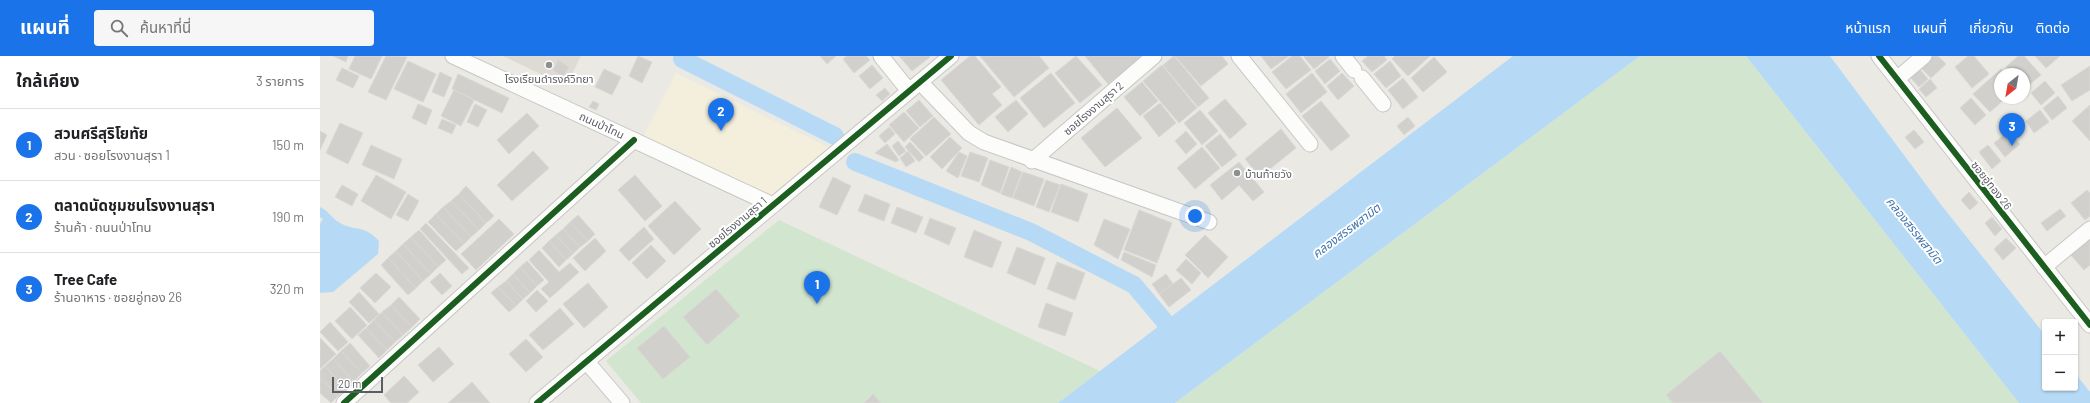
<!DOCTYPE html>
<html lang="th">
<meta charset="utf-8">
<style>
body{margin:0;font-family:Barlow,"Noto Sans Thai",sans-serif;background:#f6f6f6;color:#202124}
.controls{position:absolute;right:12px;bottom:12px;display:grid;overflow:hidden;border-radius:4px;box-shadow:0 1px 3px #0004}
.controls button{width:36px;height:36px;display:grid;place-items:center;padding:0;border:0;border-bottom:1px solid #e0e0e0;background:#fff;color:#202124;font:20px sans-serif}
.compass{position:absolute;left:1674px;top:12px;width:36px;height:36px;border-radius:50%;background:#fff;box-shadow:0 1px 3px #0004;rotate:211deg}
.scale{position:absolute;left:12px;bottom:10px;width:51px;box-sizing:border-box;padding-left:4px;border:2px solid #5a5d62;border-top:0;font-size:11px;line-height:14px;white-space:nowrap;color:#5a5d62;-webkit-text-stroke:3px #fff;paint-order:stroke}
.you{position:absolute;left:875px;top:160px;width:14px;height:14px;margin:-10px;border:3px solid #fff;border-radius:50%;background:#1a73e8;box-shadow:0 0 0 6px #1a73e833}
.badge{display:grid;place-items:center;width:26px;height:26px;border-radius:50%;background:#1a73e8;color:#fff;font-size:13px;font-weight:700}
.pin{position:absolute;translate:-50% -33px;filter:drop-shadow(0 1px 2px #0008)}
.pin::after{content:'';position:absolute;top:21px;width:14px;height:12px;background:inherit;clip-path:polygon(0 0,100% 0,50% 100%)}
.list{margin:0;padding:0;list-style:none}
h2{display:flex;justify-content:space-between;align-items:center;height:52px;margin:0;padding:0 16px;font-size:17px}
h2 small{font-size:13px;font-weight:400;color:#757577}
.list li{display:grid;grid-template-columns:26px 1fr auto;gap:12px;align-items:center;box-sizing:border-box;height:72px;padding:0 16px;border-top:1px solid #e0e0e0}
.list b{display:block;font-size:15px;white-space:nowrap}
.list p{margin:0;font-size:13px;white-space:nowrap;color:#757577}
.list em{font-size:13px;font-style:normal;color:#757577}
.icon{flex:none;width:22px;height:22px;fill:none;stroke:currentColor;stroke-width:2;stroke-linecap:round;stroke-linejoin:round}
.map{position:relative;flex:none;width:1770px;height:347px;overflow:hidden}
header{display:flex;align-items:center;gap:24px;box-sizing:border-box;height:56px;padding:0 20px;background:#1a73e8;color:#fff}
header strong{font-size:19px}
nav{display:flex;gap:22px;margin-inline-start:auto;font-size:14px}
.search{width:280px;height:36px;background:#f6f6f6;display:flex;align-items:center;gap:10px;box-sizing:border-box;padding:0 14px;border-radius:4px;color:#757577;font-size:15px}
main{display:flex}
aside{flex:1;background:#fff}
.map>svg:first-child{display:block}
</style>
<header>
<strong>แผนที่</strong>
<div class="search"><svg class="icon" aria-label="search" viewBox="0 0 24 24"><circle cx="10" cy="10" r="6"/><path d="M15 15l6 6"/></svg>ค้นหาที่นี่</div>
<nav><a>หน้าแรก</a><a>แผนที่</a><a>เกี่ยวกับ</a><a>ติดต่อ</a></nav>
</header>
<main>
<aside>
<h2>ใกล้เคียง<small>3 รายการ</small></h2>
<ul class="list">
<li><span class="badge">1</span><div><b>สวนศรีสุริโยทัย</b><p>สวน · ซอยโรงงานสุรา 1</p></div><em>150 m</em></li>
<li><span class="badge">2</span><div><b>ตลาดนัดชุมชนโรงงานสุรา</b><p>ร้านค้า · ถนนป่าโทน</p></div><em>190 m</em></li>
<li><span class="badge">3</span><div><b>Tree Cafe</b><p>ร้านอาหาร · ซอยอู่ทอง 26</p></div><em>320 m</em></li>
</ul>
</aside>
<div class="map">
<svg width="1770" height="347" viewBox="0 0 1770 347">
<rect width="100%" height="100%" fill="#eae9e4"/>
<polygon fill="#f4efdc" points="356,17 510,92 456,139 445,140 323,81"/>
<polygon fill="#dddbd3" points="183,0 261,0 246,30"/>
<g fill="#d2e6cf">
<polygon points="1320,0 1426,0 1699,347 855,347"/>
<polygon points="459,164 780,315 738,347 321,347 286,305"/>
</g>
<g fill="#b6daf6">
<polygon points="1193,0 1320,0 855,347 738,347"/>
<polygon points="1426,0 1510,0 1622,150 1725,279 1725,332 1755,332 1755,317 1770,336 1770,347 1699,347"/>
<path d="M 0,151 C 8,154 12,163 20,167 C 37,176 43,168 59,185 L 58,198 L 13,236 L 0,237 L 0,168 L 3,163 L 0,161 Z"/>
</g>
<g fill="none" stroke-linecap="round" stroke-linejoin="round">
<g stroke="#b6daf6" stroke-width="18">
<polyline points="362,3 515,80"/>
<polyline points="535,106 711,176 814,229 861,285"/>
</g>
</g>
<g fill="#d1d0cd" stroke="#d9d8d4">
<polygon points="13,0 28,0 26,6"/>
<polygon points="35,0 62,0 51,23 29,13"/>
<polygon points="66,0 87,1 66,44 48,36"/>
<polygon points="318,0 332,6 322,27 309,20"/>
<polygon points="500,0 516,0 507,8"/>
<polygon points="527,0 546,0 550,4 534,17 523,3"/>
<polygon points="579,0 609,0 610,1 592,15"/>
<polygon points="650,0 655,0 681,31 672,38 682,49 659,69 621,24"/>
<polygon points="660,0 719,0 729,12 694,41"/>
<polygon points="756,0 782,29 760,47 735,17"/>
<polygon points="765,0 823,0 788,28"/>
<polygon points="854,0 889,42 878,51 843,9"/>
<polygon points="855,0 902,0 908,8 881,30"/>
<polygon points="941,0 969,0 951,13"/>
<polygon points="972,0 980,0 991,14 966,33 952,16"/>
<polygon points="985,0 1008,0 1009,1 994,13 984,1"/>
<polygon points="1048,0 1064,0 1067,4 1052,16 1042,5"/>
<polygon points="1075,0 1110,0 1088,20 1072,3"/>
<polygon points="1610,0 1618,0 1626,8 1611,22 1599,10"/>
<polygon points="1648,0 1654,0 1669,18 1652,32 1635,11"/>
<polygon points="1698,0 1704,0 1721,19 1704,33 1704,18 1692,18 1686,11"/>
<polygon points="1715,0 1740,0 1726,12"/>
<polygon points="1114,1 1127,16 1103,36 1091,22"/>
<polygon points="1010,3 1020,15 1005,28 995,15"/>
<polygon points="238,4 249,11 243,21 233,14"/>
<polygon points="88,5 116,18 103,46 74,33"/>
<polygon points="1070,5 1081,20 1066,32 1054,18"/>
<polygon points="552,9 563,22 550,33 539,20"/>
<polygon points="842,9 877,52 859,67 823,25"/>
<polygon points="1770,10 1770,34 1752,45 1741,29"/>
<polygon points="1598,11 1608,23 1599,31 1588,19"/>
<polygon points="22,12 39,20 33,32 16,24"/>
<polygon points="284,13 301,21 292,39 275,31"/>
<polygon points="1681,13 1686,18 1680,18 1680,42 1686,42 1670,56 1653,38"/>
<polygon points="120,16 132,22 124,41 112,36"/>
<polygon points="731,17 755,47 724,72 700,42"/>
<polygon points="992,17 1007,36 981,57 966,38"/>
<polygon points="1022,17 1034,30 1018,44 1007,30"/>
<polygon points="138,18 189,42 182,57 132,33"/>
<polygon points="1083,22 1098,41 1083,53 1068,34"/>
<polygon points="1610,23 1617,32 1606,41 1599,33"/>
<polygon points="1725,25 1735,37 1721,49 1711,37"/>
<polygon points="822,26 838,45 820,60 804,41"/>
<polygon points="565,32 570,38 562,45 556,39"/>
<polygon points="134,34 154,44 141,70 121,60"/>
<polygon points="1738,40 1747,52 1732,64 1723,52"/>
<polygon points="1651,42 1666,59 1655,69 1640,52"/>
<polygon points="905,43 927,68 910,83 888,57"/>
<polygon points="599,44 613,60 600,71 586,55"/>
<polygon points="696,44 708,58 688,76 675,61"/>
<polygon points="273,45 279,48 276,54 269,51"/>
<polygon points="1001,45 1030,80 1011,95 982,60"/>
<polygon points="840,47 856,67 839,81 823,60"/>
<polygon points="98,48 112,54 106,69 92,62"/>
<polygon points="155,48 167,54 158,71 147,66"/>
<polygon points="1770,49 1770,85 1752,65"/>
<polygon points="797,52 822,82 785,111 761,82"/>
<polygon points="880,54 898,75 882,89 864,67"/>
<polygon points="1720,54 1729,66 1714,77 1706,65"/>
<polygon points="584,56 599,72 584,86 569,69"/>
<polygon points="207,57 219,70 189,98 177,84"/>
<polygon points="614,61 631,78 606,100 590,83"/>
<polygon points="1088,61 1095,70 1084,79 1077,70"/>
<polygon points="122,63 136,69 132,78 118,72"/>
<polygon points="20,67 43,77 28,108 6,97"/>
<polygon points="569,71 575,78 565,87 559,80"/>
<polygon points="961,73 976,92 940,121 925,103"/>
<polygon points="1594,74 1604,86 1595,93 1585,81"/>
<polygon points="0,75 7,79 0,94"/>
<polygon points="866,75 877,88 866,98 855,85"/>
<polygon points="1689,75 1700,88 1685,101 1674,87"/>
<polygon points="900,78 917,99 902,111 885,90"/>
<polygon points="630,81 642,92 622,113 610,101"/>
<polygon points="578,85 586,95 579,100 572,90"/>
<polygon points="590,86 604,101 599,106 585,91"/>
<polygon points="567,88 579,104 576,106 555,97"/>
<polygon points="51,89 82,103 74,123 42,109"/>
<polygon points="1668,89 1681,105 1672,113 1659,96"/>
<polygon points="882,91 900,112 875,133 857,112"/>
<polygon points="213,95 229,112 192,145 177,129"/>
<polygon points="588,95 595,105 586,111 580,102"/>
<polygon points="639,96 647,100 638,122 626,115"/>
<polygon points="650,96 668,102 659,126 641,120"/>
<polygon points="670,104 689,111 680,137 661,129"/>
<polygon points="919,106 944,136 933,145 919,129 902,144 890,129"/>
<polygon points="691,111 702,116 692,142 681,138"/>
<polygon points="703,116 724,123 714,150 693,142"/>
<polygon points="56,119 86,136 71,163 41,145"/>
<polygon points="315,119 342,150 325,165 298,134"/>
<polygon points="513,121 531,130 517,159 499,151"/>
<polygon points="726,124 740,129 729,156 716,151"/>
<polygon points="741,128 768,138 758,166 731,156"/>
<polygon points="22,129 38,138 32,150 15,141"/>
<polygon points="146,130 174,160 166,167 139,138"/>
<polygon points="1767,134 1770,137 1770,160 1765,164 1751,147"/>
<polygon points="1649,136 1658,147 1650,154 1641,144"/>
<polygon points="88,138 99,145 88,165 76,159"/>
<polygon points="139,138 166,167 159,174 131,145"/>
<polygon points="545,138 570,148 564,165 538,155"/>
<polygon points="131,145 159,174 151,181 123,151"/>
<polygon points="355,145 381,173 354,199 328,170"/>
<polygon points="123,151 151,181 144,188 116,158"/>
<polygon points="577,151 603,161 596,177 571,167"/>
<polygon points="1740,153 1746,160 1727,175 1721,167"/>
<polygon points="819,154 852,167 837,207 804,194"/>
<polygon points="116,158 144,188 136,195 108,166"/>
<polygon points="258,159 275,178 268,185 250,166"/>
<polygon points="1672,161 1682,173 1675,180 1665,167"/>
<polygon points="610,162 636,172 629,189 604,178"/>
<polygon points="179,163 194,178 156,214 141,198"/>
<polygon points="784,163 810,173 798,203 774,189"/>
<polygon points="250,166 268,185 260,191 243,173"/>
<polygon points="106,167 149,212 142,218 100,173"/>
<polygon points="324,171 334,183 309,205 299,194"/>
<polygon points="243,173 260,191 253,198 236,179"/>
<polygon points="99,174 126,204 118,211 91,181"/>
<polygon points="654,174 682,186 672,212 644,201"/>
<polygon points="236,179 253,198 246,204 229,185"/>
<polygon points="885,179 908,201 888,222 865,199"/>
<polygon points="1770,179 1770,209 1764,214 1749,197"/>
<polygon points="91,181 118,211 111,218 83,188"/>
<polygon points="275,182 286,195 265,215 253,202"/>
<polygon points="1686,182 1696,192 1683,204 1674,193"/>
<polygon points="229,185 246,204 239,211 222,192"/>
<polygon points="83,188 111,218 103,225 76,195"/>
<polygon points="331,189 346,205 327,223 312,207"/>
<polygon points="697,191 725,202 715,229 687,217"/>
<polygon points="219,194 239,216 250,207 259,216 230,242 221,233 229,226 209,204"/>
<polygon points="76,195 103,225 96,232 68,202"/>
<polygon points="804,196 836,209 832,221 801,204"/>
<polygon points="68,202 96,232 88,239 61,209"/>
<polygon points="866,203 881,217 872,228 856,214"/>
<polygon points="207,205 224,224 217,230 200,211"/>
<polygon points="737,206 765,217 755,244 727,233"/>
<polygon points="200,211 217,230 210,237 193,218"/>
<polygon points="56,217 71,231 55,247 40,232"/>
<polygon points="120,217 132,230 122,239 110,226"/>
<polygon points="193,218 210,237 203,243 186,225"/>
<polygon points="846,218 853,228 839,238 832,228"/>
<polygon points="861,222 871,234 849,251 839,238"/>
<polygon points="186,225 203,243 196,250 178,231"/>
<polygon points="268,227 288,251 264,272 243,248"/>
<polygon points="178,231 196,250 189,256 171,237"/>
<polygon points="396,233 420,260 387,289 363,261"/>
<polygon points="217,234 228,245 216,256 206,245"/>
<polygon points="39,236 59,258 49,267 29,246"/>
<polygon points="79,241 100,263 92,271 71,249"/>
<polygon points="726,247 753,257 745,280 718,271"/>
<polygon points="71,249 92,271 83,279 62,256"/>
<polygon points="30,251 47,269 32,283 15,265"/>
<polygon points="240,252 254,268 223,294 209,279"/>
<polygon points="62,256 83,279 75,286 54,264"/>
<polygon points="54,264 75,286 67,294 46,272"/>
<polygon points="10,266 28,286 18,295 0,276"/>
<polygon points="344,270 370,301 343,323 317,292"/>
<polygon points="46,272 67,294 59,302 38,279"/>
<polygon points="0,282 16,298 0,313"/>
<polygon points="206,283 223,301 206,316 189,298"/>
<polygon points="30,287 50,310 42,317 21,295"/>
<polygon points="119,291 134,308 113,326 98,309"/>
<polygon points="21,295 42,317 34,325 13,303"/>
<polygon points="1400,295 1443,347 1353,347 1346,339"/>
<polygon points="13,303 34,325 26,333 5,310"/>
<polygon points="5,310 26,333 18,340 0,321 0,315"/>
<polygon points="84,320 99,336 87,347 71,347 64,339"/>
<polygon points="0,321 18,340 11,347 0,337"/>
<polygon points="152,326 170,347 128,347"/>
<polygon points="553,338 561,347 544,347"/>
</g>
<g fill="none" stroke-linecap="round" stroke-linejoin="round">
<defs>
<g id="minor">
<polyline points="133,0 453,149"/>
<polyline points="561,0 589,35"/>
<polyline points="919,0 990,88"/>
<polyline points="1023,0 1034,14"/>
<polyline points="1559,0 1770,269"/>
<polyline points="1042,22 1063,48"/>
<polyline points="1577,23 1604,0"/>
<polyline points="600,26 649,77 664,86 889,166"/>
<polyline points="712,105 834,0"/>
<polyline points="1724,211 1770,173"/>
<polyline points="266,305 302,347"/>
<polyline points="24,347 314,84"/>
<polyline points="217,347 631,0"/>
</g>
</defs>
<use href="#minor" stroke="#c7c7c6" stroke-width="17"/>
<use href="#minor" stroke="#fcfcfb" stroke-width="15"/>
<defs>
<g id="cycleway">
<polyline points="1559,0 1770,269"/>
<polyline points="24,347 314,84"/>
<polyline points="217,347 631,0"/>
</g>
</defs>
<use href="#cycleway" stroke="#fff" stroke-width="8"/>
<use href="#cycleway" stroke="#1b5e20" stroke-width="6"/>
</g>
<g fill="#8c8e90" stroke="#fff" stroke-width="1.5">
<circle cx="229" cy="9" r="4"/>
<circle cx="917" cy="117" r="4"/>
</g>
<g text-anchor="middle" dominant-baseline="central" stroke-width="4" stroke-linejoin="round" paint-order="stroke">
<g font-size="11" fill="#5a5d62" stroke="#fff">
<text x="229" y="22">โรงเรียนดำรงค์วิทยา</text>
<text x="925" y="117" text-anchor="start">บ้านท้ายวัง</text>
</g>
<g font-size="11" fill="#5a5d62" stroke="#fff">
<text transform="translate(773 52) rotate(-41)">ซอยโรงงานสุรา 2</text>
<text transform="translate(282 69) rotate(25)">ถนนป่าโทน</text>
<text transform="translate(1672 129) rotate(52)">ซอยอู่ทอง 26</text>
<text transform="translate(417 166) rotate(-40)">ซอยโรงงานสุรา 1</text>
</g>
<g font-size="12" font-style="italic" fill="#3f74ae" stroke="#fff">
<text transform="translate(1026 174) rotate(-37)">คลองสรรพสามิต</text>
<text transform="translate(1595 174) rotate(51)">คลองสรรพสามิต</text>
</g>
</g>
</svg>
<div class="controls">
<button>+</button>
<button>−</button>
</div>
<svg class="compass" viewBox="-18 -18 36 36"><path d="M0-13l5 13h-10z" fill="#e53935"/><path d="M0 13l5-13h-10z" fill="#757577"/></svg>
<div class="scale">20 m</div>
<div class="you"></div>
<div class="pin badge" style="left:497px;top:248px">1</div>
<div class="pin badge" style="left:401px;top:75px">2</div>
<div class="pin badge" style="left:1692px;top:90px">3</div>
</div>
</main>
